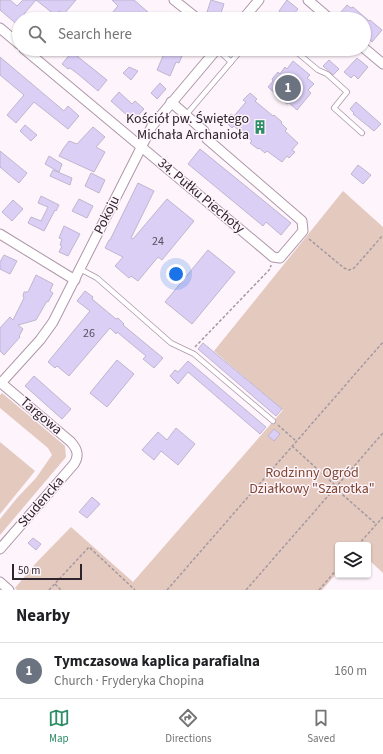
<!DOCTYPE html>
<meta charset="utf-8">
<style>
body{margin:0;font-family:"Source Sans 3",sans-serif;background:#f2f2f2;color:#202124}
.controls{position:absolute;right:12px;bottom:12px;display:grid;overflow:hidden;border-radius:4px;box-shadow:0 1px 3px #0004}
.controls button{width:36px;height:36px;display:grid;place-items:center;padding:0;border:0;border-bottom:1px solid #e0e0e0;background:#fff;color:#202124;font:20px sans-serif}
.scale{position:absolute;left:12px;bottom:10px;width:70px;box-sizing:border-box;padding-left:4px;border:2px solid #2e252c;border-top:0;font-size:11px;line-height:14px;white-space:nowrap;color:#2e252c;-webkit-text-stroke:3px #fef4fb;paint-order:stroke}
.you{position:absolute;left:176px;top:274px;width:14px;height:14px;margin:-10px;border:3px solid #fff;border-radius:50%;background:#1a73e8;box-shadow:0 0 0 6px #1a73e833}
.badge{display:grid;place-items:center;width:26px;height:26px;border-radius:50%;background:#2d8d66;color:#fff;font-size:13px;font-weight:700}
.pin{position:absolute;translate:-50% -50%;border:2px solid #fff;box-shadow:0 1px 4px #0006}
.list{margin:0;padding:0;list-style:none}
h2{display:flex;justify-content:space-between;align-items:center;height:52px;margin:0;padding:0 16px;font-size:17px}
h2 small{font-size:13px;font-weight:400;color:#757577}
.list li{display:grid;grid-template-columns:26px 1fr auto;gap:12px;align-items:center;box-sizing:border-box;height:56px;padding:0 16px;border-top:1px solid #e0e0e0}
.list b{display:block;font-size:15px;white-space:nowrap}
.list p{margin:0;font-size:13px;white-space:nowrap;color:#757577}
.list em{font-size:13px;font-style:normal;color:#757577}
.icon{flex:none;width:22px;height:22px;fill:none;stroke:currentColor;stroke-width:2;stroke-linecap:round;stroke-linejoin:round}
.map{position:relative;flex:none;width:383px;height:590px;overflow:hidden}
.search{position:absolute;background:#fff;box-shadow:0 1px 3px #0004;left:12px;right:12px;top:12px;height:44px;display:flex;align-items:center;gap:10px;box-sizing:border-box;padding:0 14px;border-radius:22px;color:#757577;font-size:15px}
.sheet{height:108px;background:#fff}
nav{display:flex;justify-content:space-around;align-items:center;box-sizing:border-box;height:56px;border-top:1px solid #e0e0e0;background:#fff;font-size:11px;color:#757577}
nav a{display:grid;justify-items:center;gap:2px}
nav .on{color:#2d8d66}
.map>svg:first-child{display:block}
</style>
<div class="map">
<svg width="383" height="590" viewBox="0 0 383 590">
<rect width="100%" height="100%" fill="#fef4fb"/>
<g fill="#e4c9bf">
<polygon points="343,191 383,227 383,573 368,559 368,545 338,545 338,572 322,590 17,590 15,588 35,564 71,527 133,582 283,410 214,351"/>
<polygon points="2,393 65,446 66,457 0,535 0,519 17,498 36,478 52,455 48,448 0,408 0,395"/>
<polygon points="0,442 35,471 0,514"/>
</g>
<g fill="#dbcff6" stroke="#beb6cf">
<polygon points="0,0 10,0 17,6 23,0 36,0 24,14 31,19 19,19 19,26 0,10"/>
<polygon points="36,0 76,0 64,14 59,11 55,15"/>
<polygon points="112,0 134,0 156,19 136,19 141,14 116,18 111,14 118,6"/>
<polygon points="211,0 224,4 219,19 206,15"/>
<polygon points="287,0 298,9 290,19 288,19 279,11"/>
<polygon points="347,5 351,8 353,7 369,21 370,20 382,30 372,42 364,35 364,19 349,19 341,12"/>
<polygon points="148,49 185,49 179,63 176,62 170,76 157,70 163,56"/>
<polygon points="72,52 107,80 98,91 78,74 70,68 68,69 62,64"/>
<polygon points="0,57 64,111 68,106 79,116 68,129 34,102 16,123 7,115 24,95 0,75"/>
<polygon points="357,58 368,67 358,79 354,75 351,78 344,72"/>
<polygon points="329,60 339,69 333,75 323,66"/>
<polygon points="293,61 310,75 307,78 314,84 308,90 311,93 297,110 289,103 287,104 268,87 273,81 272,79 278,72 280,74 285,67 287,69"/>
<polygon points="129,67 138,71 131,80 123,73"/>
<polygon points="160,83 166,89 157,99 151,93"/>
<polygon points="119,92 132,104 135,101 144,109 135,119 129,117 111,101"/>
<polygon points="250,93 257,99 255,101 273,116 274,115 282,122 281,123 287,129 285,131 298,143 292,150 295,152 289,158 287,156 282,162 267,151 265,153 259,148 258,149 250,143 252,141 234,126 232,128 225,121 231,114 234,116 246,102 243,100"/>
<polygon points="356,102 381,124 374,131 358,118 353,114 354,113 350,109"/>
<polygon points="25,125 37,135 31,141 20,131"/>
<polygon points="93,127 105,137 96,147 105,152 94,172 59,156 63,149 69,141 77,144"/>
<polygon points="200,149 291,223 281,235 266,222 263,226 188,164"/>
<polygon points="0,151 27,173 19,183 0,167"/>
<polygon points="49,156 62,164 59,172 45,164"/>
<polygon points="358,165 371,175 363,184 351,174"/>
<polygon points="53,170 72,178 70,185 50,176"/>
<polygon points="91,173 105,180 99,193 85,186"/>
<polygon points="138,183 154,191 131,238 133,239 167,199 194,221 162,260 158,257 138,281 131,276 129,278 115,266 123,257 105,248 109,240 110,240"/>
<polygon points="41,196 59,205 56,211 55,210 44,231 28,223 31,217 41,221 48,207 38,203"/>
<polygon points="79,199 93,206 87,218 72,211"/>
<polygon points="13,200 23,209 12,221 2,212"/>
<polygon points="64,226 80,234 68,256 59,252 62,246 60,245 62,239 59,238"/>
<polygon points="208,250 235,272 192,324 165,302"/>
<polygon points="4,255 17,261 10,274 0,269 0,262"/>
<polygon points="36,275 53,284 50,291 53,293 48,302 47,301 36,320 18,325 23,329 19,336 20,337 4,355 0,351 0,328 10,317 13,320 24,298 23,296 24,292 28,292"/>
<polygon points="85,291 93,297 92,299 116,319 118,318 124,324 123,325 163,358 154,368 143,359 146,356 117,332 116,334 110,328 69,376 57,366 55,368 48,362 90,311 77,301"/>
<polygon points="203,343 282,409 276,416 198,349"/>
<polygon points="117,360 134,374 107,407 90,393"/>
<polygon points="188,361 266,427 260,434 188,372 178,384 170,376 175,370 178,372"/>
<polygon points="34,376 71,409 62,419 25,386"/>
<polygon points="176,428 195,444 178,465 161,451 154,460 142,450 158,432 167,440"/>
<polygon points="274,429 280,434 274,441 268,436"/>
<polygon points="92,497 100,504 87,518 79,512"/>
<polygon points="33,538 41,544 36,550 28,543"/>
</g>
<g fill="none" stroke-linecap="round" stroke-linejoin="round">
<defs>
<g id="lane">
<polyline points="250,11 259,19"/>
<polyline points="217,49 231,62"/>
<polyline points="293,49 318,70 327,74 347,92 334,108 362,133"/>
<polyline points="186,115 242,49"/>
<polyline points="80,269 97,278 171,343 194,354 273,421"/>
</g>
<g id="street">
<polyline points="174,0 198,19"/>
<polyline points="308,0 330,19"/>
<polyline points="243,19 259,0"/>
<polyline points="0,28 19,44"/>
<polyline points="364,48 383,64"/>
<polyline points="24,49 266,251 273,257 280,258 303,231 302,221 207,139 204,131 171,102"/>
<polyline points="0,234 75,280"/>
<path d="M 0,382 L 71,442 C 78,450 79,456 74,464 L 0,549"/>
<polyline points="1,383 40,340 53,322 152,126 217,49"/>
<polyline points="0,582 9,590"/>
</g>
</defs>
<use href="#lane" stroke="#ad96a8" stroke-width="6"/>
<use href="#street" stroke="#ad96a8" stroke-width="11"/>
<g stroke="#a399a0" stroke-width="1.5" stroke-dasharray="3 2" stroke-linecap="butt">
<polyline points="309,239 344,268 349,270 354,268 383,235"/>
<polyline points="195,347 270,269 271,265"/>
<polyline points="278,425 296,441"/>
<polyline points="292,446 336,486"/>
<polyline points="335,488 376,524"/>
<polyline points="358,545 383,517"/>
<polyline points="55,584 61,590"/>
<polyline points="49,590 89,547 135,590"/>
<polyline points="167,590 383,342"/>
<polyline points="246,590 383,433"/>
<polyline points="319,590 338,568"/>
</g>
<use href="#lane" stroke="#fff" stroke-width="4.5"/>
<use href="#street" stroke="#fff" stroke-width="9"/>
</g>
<defs>
<symbol id="building-bare" viewBox="-9 -9 18 18"><path d="M-4-6H4V6H1V3H-1V6H-4ZM-2.5-4.3h1.7v1.8h-1.7ZM.8-4.3h1.7v1.8H.8ZM-2.5-1h1.7V.8h-1.7ZM.8-1h1.7V.8H.8Z" fill="#2d8d66" stroke="#fef4fb" stroke-width="2.5" paint-order="stroke"/></symbol>
</defs>
<g fill-rule="evenodd">
<use href="#building-bare" x="250" y="117" width="20" height="20"/>
</g>
<g text-anchor="middle" dominant-baseline="central" stroke-width="3" stroke-linejoin="round" paint-order="stroke">
<g font-size="12" fill="#59505e">
<text x="158" y="241">24</text>
<text x="89" y="333">26</text>
</g>
<g font-size="14" fill="#2e252c" stroke="#fef4fb" text-anchor="end">
<text x="249" y="119">Kościół pw. Świętego<tspan x="249" dy="16">Michała Archanioła</tspan></text>
</g>
<g font-size="14" fill="#2e252c" stroke="#fef4fb">
<text transform="translate(201 196) rotate(40)">34. Pułku Piechoty</text>
<text transform="translate(107 215) rotate(-64)">Pokoju</text>
<text transform="translate(41 416) rotate(40)">Targowa</text>
<text transform="translate(41 502) rotate(-49)">Studencka</text>
</g>
<g font-size="14" fill="#7e462f" stroke="#fef4fb">
<text x="312" y="473">Rodzinny Ogród<tspan x="312" dy="16">Działkowy "Szarotka"</tspan></text>
</g>
</g>
</svg>
<div class="controls">
<button><svg class="icon" aria-label="layers" viewBox="0 0 24 24"><path d="M12 4l9 5-9 5-9-5zM3 14l9 5 9-5"/></svg></button>
</div>
<div class="scale">50 m</div>
<div class="you"></div>
<div class="pin badge" style="left:288px;top:88px;background:#6b7280">1</div>
<div class="search"><svg class="icon" aria-label="search" viewBox="0 0 24 24"><circle cx="10" cy="10" r="6"/><path d="M15 15l6 6"/></svg>Search here</div>
</div>
<section class="sheet">
<h2>Nearby<small></small></h2>
<ul class="list">
<li><span class="badge" style="background:#6b7280">1</span><div><b>Tymczasowa kaplica parafialna</b><p>Church · Fryderyka Chopina</p></div><em>160 m</em></li>
</ul>
</section>
<nav>
<a class="on"><svg class="icon" aria-label="map" viewBox="0 0 24 24"><path d="M3 6l6-2 6 2 6-2v14l-6 2-6-2-6 2zM9 4v14M15 6v14"/></svg>Map</a>
<a><svg class="icon" aria-label="directions" viewBox="0 0 24 24"><path d="M12 3l9 9-9 9-9-9zM9 14v-3h6M13 9l2 2-2 2"/></svg>Directions</a>
<a><svg class="icon" aria-label="saved" viewBox="0 0 24 24"><path d="M7 4h10v16l-5-4-5 4z"/></svg>Saved</a>
</nav>
